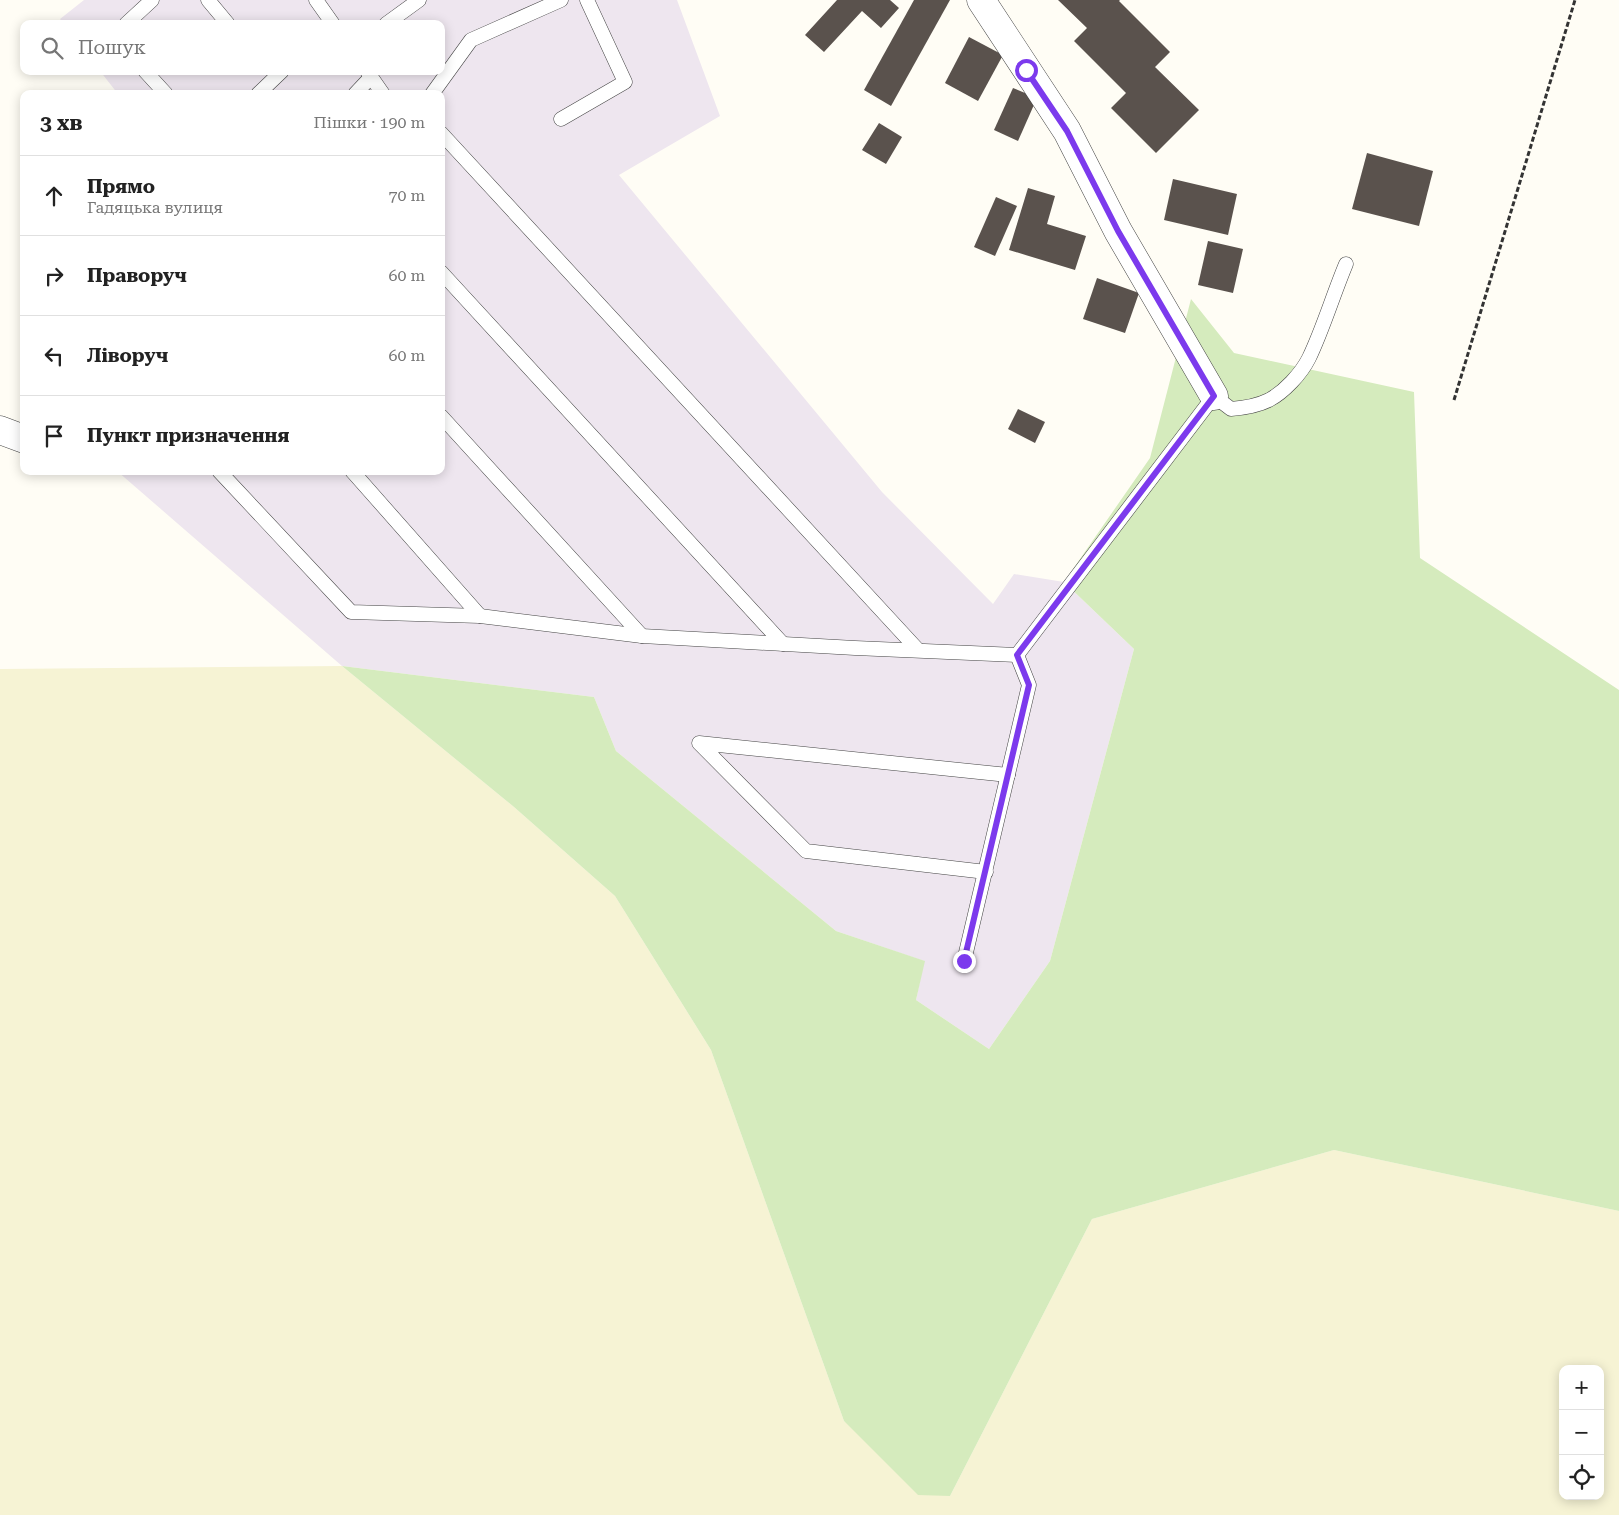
<!DOCTYPE html>
<html lang="uk">
<meta charset="utf-8">
<style>
body{margin:0;font-family:"Roboto Serif",serif;background:#f2f2f2;color:#222}
.controls{position:absolute;right:15px;bottom:15px;display:grid;overflow:hidden;border-radius:10px;box-shadow:0 2px 12px #0003}
.controls button{width:45px;height:45px;display:grid;place-items:center;padding:0;border:0;border-bottom:1px solid #e0e0e0;background:#fff;color:#222;font:25px sans-serif}
.stop{position:absolute;width:15px;height:15px;margin:-11px;border:4px solid #7c3aed;border-radius:50%;background:#fff}
.stop.end{background:#7c3aed;border-color:#fff;box-shadow:0 1px 5px #0008}
.list{margin:0;padding:0;list-style:none}
h2{display:flex;justify-content:space-between;align-items:center;height:65px;margin:0;padding:0 20px;font-size:21px}
h2 small{font-size:16px;font-weight:400;color:#767676}
.list li{display:grid;grid-template-columns:32px 1fr auto;gap:15px;align-items:center;box-sizing:border-box;height:80px;padding:0 20px;border-top:1px solid #e0e0e0}
.list b{display:block;font-size:19px;white-space:nowrap}
.list p{margin:0;font-size:16px;white-space:nowrap;color:#767676}
.list em{font-size:16px;font-style:normal;color:#767676}
.icon{flex:none;width:28px;height:28px;fill:none;stroke:currentColor;stroke-width:2;stroke-linecap:round;stroke-linejoin:round}
.map{position:relative;flex:none;width:1619px;height:1515px;overflow:hidden}
.search{position:absolute;background:#fff;box-shadow:0 2px 12px #0003;left:20px;top:20px;width:425px;height:55px;display:flex;align-items:center;gap:12px;box-sizing:border-box;padding:0 18px;border-radius:10px;color:#767676;font-size:19px}
.panel{position:absolute;background:#fff;box-shadow:0 2px 12px #0003;left:20px;top:90px;width:425px;height:385px;border-radius:10px}
.map>svg:first-child{display:block}
</style>
<div class="map">
<svg width="1619" height="1515" viewBox="0 0 1619 1515">
<rect width="100%" height="100%" fill="#fffdf5"/>
<polygon fill="#eee6ef" points="84,0 677,0 720,116 619,175 882,492 993,604 1014,574 1064,582 1134,649 1050,961 989,1049 916,1000 924,961 836,931 616,751 594,697 342,666 117,471 441,471 441,94 118,94 100,71 441,71 441,24 64,24 60,19"/>
<path fill="#f6f3d4" fill-rule="evenodd" d="M 342,666 L 514,807 L 615,896 L 711,1050 L 844,1421 L 950,1496 L 1092,1219 L 1334,1150 L 1619,1211 L 1619,1515 L 0,1515 L 0,669 ZM 1563,1369 L 1600,1369 L 1600,1496 L 1563,1496 Z"/>
<polygon fill="#d5ebbd" points="1191,299 1234,353 1414,392 1420,558 1619,690 1619,1211 1334,1150 1092,1219 950,1496 918,1495 844,1421 711,1050 615,896 514,807 342,666 594,697 616,751 836,931 925,961 916,1000 989,1049 1050,961 1134,649 1064,582 1150,458"/>
<g fill="#5a524d">
<polygon points="837,0 890,0 899,8 881,28 862,11 824,52 805,35"/>
<polygon points="914,0 950,0 891,106 864,90"/>
<polygon points="1058,0 1120,0 1119,1 1170,52 1155,67 1199,110 1156,153 1111,108 1126,93 1074,41 1087,28"/>
<polygon points="969,37 1003,55 978,101 945,83"/>
<polygon points="1013,88 1037,98 1018,141 994,130"/>
<polygon points="879,123 902,137 886,164 862,150"/>
<polygon points="1367,153 1433,171 1419,226 1352,209"/>
<polygon points="1173,179 1237,194 1228,235 1164,220"/>
<polygon points="1028,188 1055,196 1047,224 1086,236 1075,270 1009,250"/>
<polygon points="996,197 1017,206 995,256 974,247"/>
<polygon points="1208,241 1243,249 1233,293 1198,285"/>
<polygon points="1097,278 1139,293 1125,333 1083,319"/>
<polygon points="1018,409 1045,422 1035,443 1008,429"/>
</g>
<g fill="none" stroke-linecap="round" stroke-linejoin="round">
<defs>
<g id="service">
<polyline points="208,0 228,24"/>
<polyline points="316,0 333,24"/>
<polyline points="126,24 152,0"/>
<polyline points="386,24 419,0"/>
<polyline points="145,71 166,94"/>
<polyline points="367,71 383,94"/>
<polyline points="258,94 282,71"/>
<polyline points="355,94 371,77"/>
<polyline points="432,94 471,40 561,0"/>
<polyline points="561,119 625,82 587,0"/>
<polyline points="441,133 918,650"/>
<polyline points="441,272 783,644"/>
<polyline points="441,416 642,636"/>
<polyline points="219,471 351,612 480,616 642,636 855,648 1017,655"/>
<polyline points="352,471 480,616"/>
<polyline points="986,872 806,851 699,743 1008,775"/>
<path d="M 964,961 L 1029,685 L 1017,655 L 1214,396 L 1231,409 C 1244,408 1257,406 1269,400 C 1284,392 1301,374 1309,358 C 1323,329 1333,295 1346,264"/>
</g>
<g id="minor">
<polyline points="981,0 1067,131 1118,231 1214,396"/>
<polyline points="0,430 24,439"/>
</g>
</defs>
<use href="#service" stroke="#444" stroke-width="15"/>
<use href="#minor" stroke="#444" stroke-width="29"/>
<polyline stroke="#333" stroke-width="3" stroke-dasharray="5 2.5" stroke-linecap="butt" points="1454,400 1575,0"/>
<use href="#service" stroke="#fff" stroke-width="14"/>
<use href="#minor" stroke="#fff" stroke-width="28"/>
</g>
<g fill="none" stroke-linecap="round" stroke-linejoin="round">
<polyline stroke="#7c3aed" stroke-width="6" points="964,961 1029,685 1017,655 1214,396 1118,231 1067,131 1026,70"/>
</g>
</svg>
<div class="controls">
<button>+</button>
<button>−</button>
<button><svg class="icon" aria-label="locate" viewBox="0 0 24 24"><circle cx="12" cy="12" r="6"/><path d="M12 2v4M12 18v4M2 12h4M18 12h4"/></svg></button>
</div>
<div class="stop" style="left:1026px;top:70px"></div>
<div class="stop end" style="left:964px;top:961px"></div>
<div class="search"><svg class="icon" aria-label="search" viewBox="0 0 24 24"><circle cx="10" cy="10" r="6"/><path d="M15 15l6 6"/></svg>Пошук</div>
<section class="panel">
<h2>3 хв<small>Пішки · 190 m</small></h2>
<ul class="list">
<li><svg class="icon" aria-label="ahead" viewBox="0 0 24 24"><path d="M12 20V5M6 11l6-6 6 6"/></svg><div><b>Прямо</b><p>Гадяцька вулиця</p></div><em>70 m</em></li>
<li><svg class="icon" aria-label="right" viewBox="0 0 24 24"><path d="M7 20v-9h11M14 6l5 5-5 5"/></svg><div><b>Праворуч</b></div><em>60 m</em></li>
<li><svg class="icon" aria-label="left" viewBox="0 0 24 24"><path d="M17 20v-9H6M10 6l-5 5 5 5"/></svg><div><b>Ліворуч</b></div><em>60 m</em></li>
<li><svg class="icon" aria-label="arrive" viewBox="0 0 24 24"><path d="M6 21V4h12l-3 4 3 4H6"/></svg><div><b>Пункт призначення</b></div></li>
</ul>
</section>
</div>
